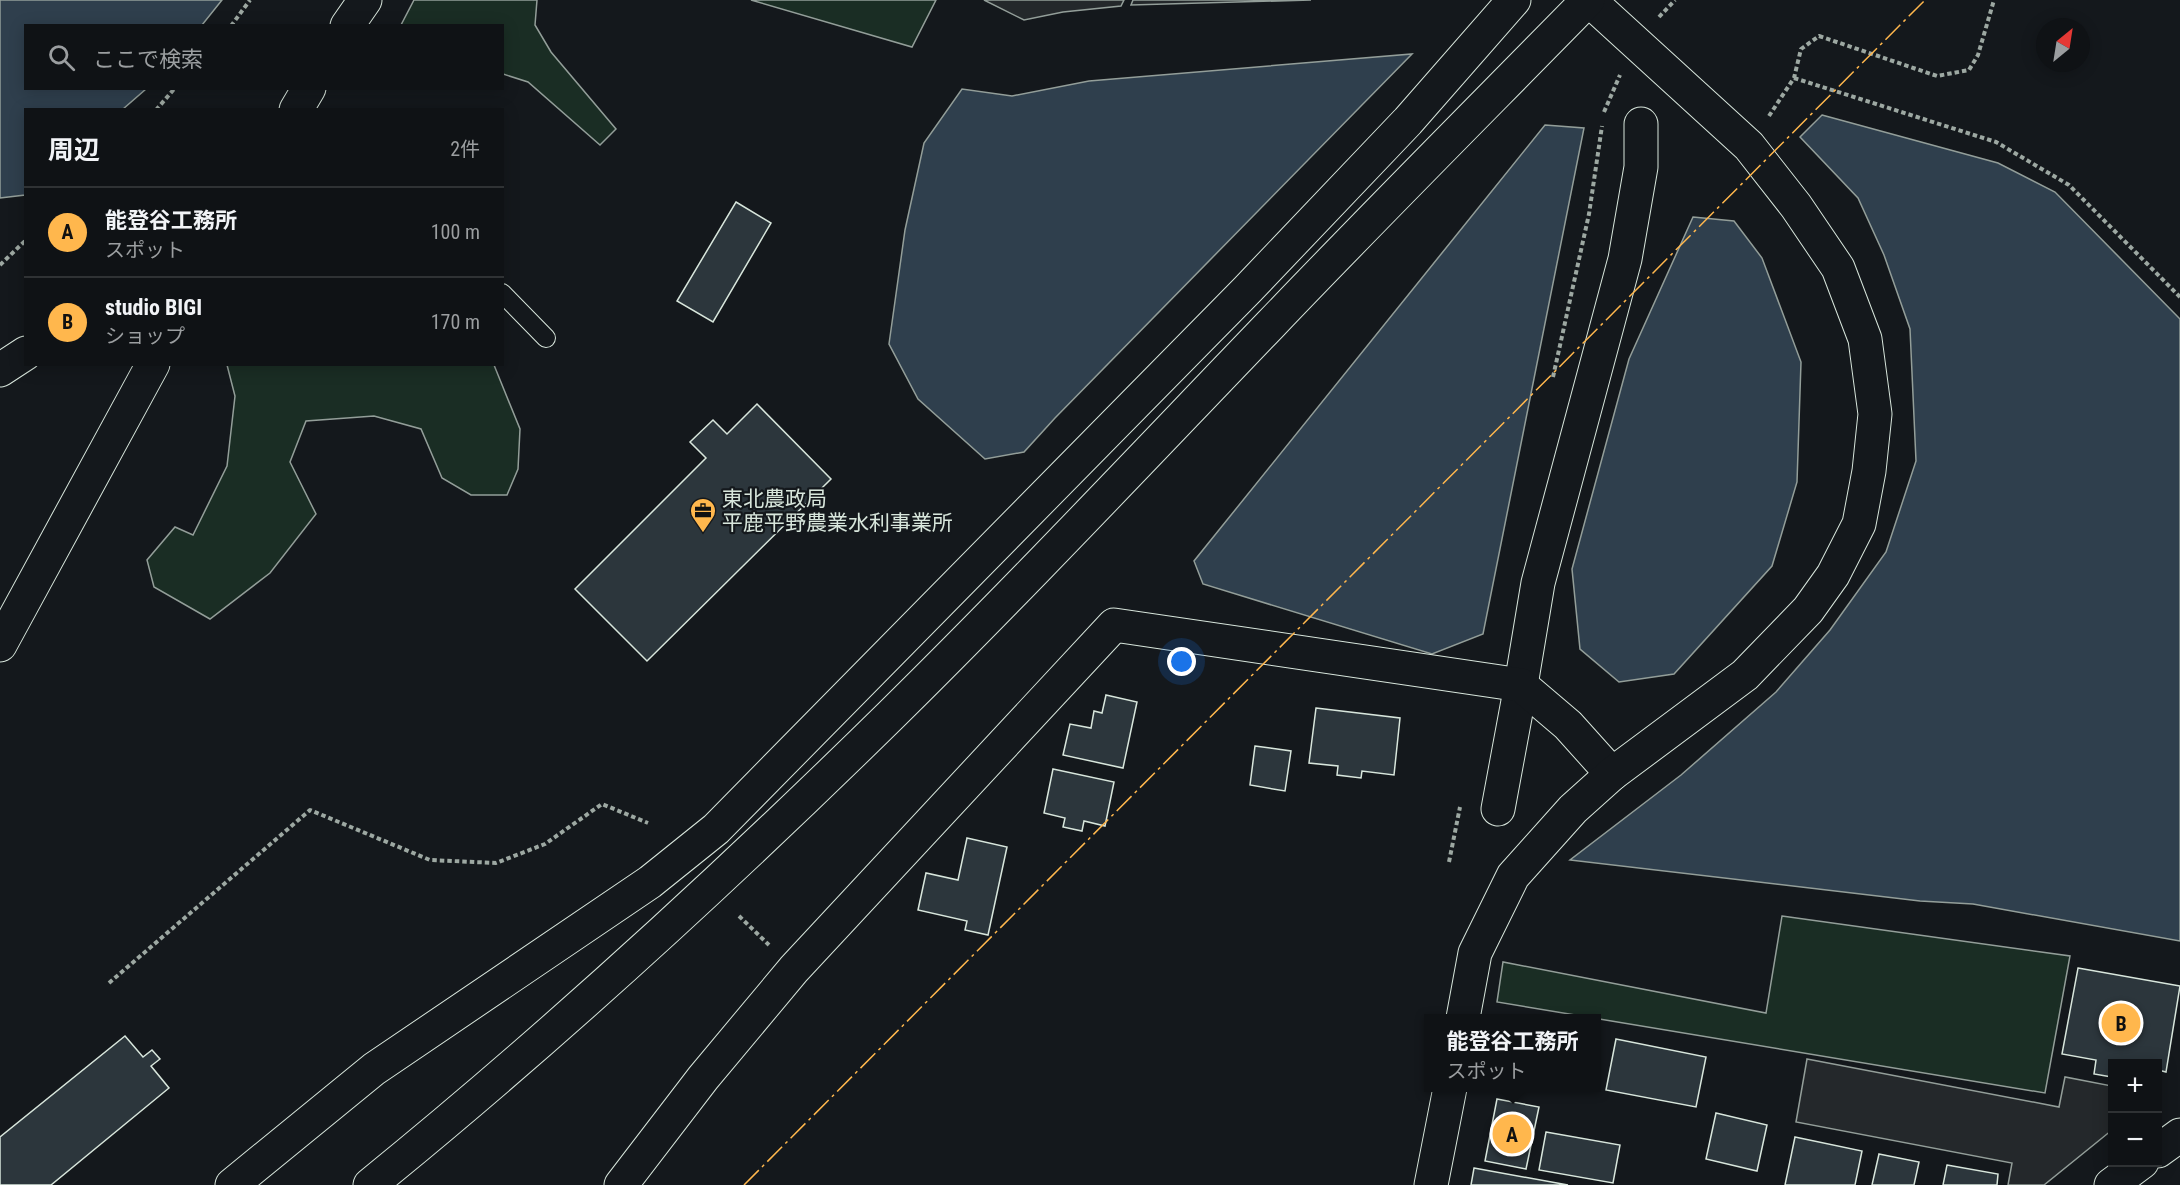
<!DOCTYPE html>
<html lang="ja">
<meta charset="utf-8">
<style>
body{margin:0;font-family:"Roboto Condensed","Noto Sans JP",sans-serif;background:#1d2022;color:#f1f3f6}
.controls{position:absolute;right:18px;bottom:18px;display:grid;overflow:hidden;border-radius:0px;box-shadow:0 3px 15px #0003}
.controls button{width:54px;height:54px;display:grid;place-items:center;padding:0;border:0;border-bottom:2px solid #2f3234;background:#0f1215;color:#f1f3f6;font:30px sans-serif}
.compass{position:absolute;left:2036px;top:18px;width:54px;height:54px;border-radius:50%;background:#0f1215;box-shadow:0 3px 15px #0003;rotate:30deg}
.you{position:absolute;left:1182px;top:662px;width:21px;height:21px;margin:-15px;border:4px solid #fff;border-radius:50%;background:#1a73e8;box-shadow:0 0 0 9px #1a73e833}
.badge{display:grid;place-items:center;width:39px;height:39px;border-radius:50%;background:#ffb74d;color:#111;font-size:20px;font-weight:700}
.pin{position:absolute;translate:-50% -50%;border:3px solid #fff;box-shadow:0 2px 6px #0006}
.popup{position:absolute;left:1424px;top:1014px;width:177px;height:78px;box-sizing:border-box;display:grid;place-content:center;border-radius:0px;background:#0f1215;filter:drop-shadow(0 2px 4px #0005);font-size:20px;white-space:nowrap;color:#9b9ea0}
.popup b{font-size:22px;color:#f1f3f6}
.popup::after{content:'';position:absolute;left:50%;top:100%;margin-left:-12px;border:12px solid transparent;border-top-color:#0f1215}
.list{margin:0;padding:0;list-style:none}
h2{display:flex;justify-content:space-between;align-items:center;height:78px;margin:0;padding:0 24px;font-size:26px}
h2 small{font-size:20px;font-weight:400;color:#9b9ea0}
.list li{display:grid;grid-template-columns:39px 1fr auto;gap:18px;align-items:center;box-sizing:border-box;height:90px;padding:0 24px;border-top:2px solid #2f3234}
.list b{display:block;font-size:22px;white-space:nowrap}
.list p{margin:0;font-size:20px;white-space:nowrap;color:#9b9ea0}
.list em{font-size:20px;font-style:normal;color:#9b9ea0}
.icon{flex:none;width:33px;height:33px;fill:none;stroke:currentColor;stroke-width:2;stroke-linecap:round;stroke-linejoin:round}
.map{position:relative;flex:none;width:2180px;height:1185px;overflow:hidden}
.search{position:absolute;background:#0f1215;box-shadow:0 3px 15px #0003;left:24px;top:24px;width:480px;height:66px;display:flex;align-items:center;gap:15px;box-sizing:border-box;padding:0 21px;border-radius:0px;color:#9b9ea0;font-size:22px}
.panel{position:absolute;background:#0f1215;box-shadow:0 3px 15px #0003;left:24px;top:108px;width:480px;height:258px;border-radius:0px}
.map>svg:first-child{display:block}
</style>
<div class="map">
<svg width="2180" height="1185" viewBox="0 0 2180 1185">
<rect width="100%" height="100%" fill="#14181c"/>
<g fill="#1a2d24" stroke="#939e99" stroke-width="1.5">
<polygon points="414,0 537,0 535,25 551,52 616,129 600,145 528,82 503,74 502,26 401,25"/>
<polygon points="751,0 936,0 912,47"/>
<polygon points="494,365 520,429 518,469 507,495 471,495 442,478 421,429 374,416 306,421 290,462 316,514 270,573 210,619 154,587 147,560 175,527 193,535 227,466 235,396 227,365"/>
<polygon points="1782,916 2070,956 2045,1093 1497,1002 1503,962 1766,1013"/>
</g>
<g fill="#24282b" stroke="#939e99" stroke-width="1.5">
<polygon points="984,0 1124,0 1121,6 1063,12 1024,20"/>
<polygon points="1133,0 1311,0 1131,5"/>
<polygon points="1807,1059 2059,1107 2065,1077 2112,1086 2112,1130 2044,1185 2008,1185 2012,1163 1796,1122"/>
</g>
<g fill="#2f3f4d" stroke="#939e99" stroke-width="1.5">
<polygon points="0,0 222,0 202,25 26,26 26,88 146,89 123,109 26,110 25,195 0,198"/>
<polygon points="1412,54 1055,418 1024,452 985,459 918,399 889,344 905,230 924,143 962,89 1012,96 1089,81"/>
<polygon points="1822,115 1998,163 2055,192 2180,319 2180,941 1973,904 1920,901 1570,860 1681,775 1776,692 1830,630 1886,552 1916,461 1910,329 1884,255 1858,198 1800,137"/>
<polygon points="1545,125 1584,128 1483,634 1432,654 1203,584 1194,561"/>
<polygon points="1693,217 1734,221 1762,258 1801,362 1797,482 1772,566 1674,674 1619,682 1580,649 1572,569 1629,359"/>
</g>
<g fill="#2c363c" stroke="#d8e6dc" stroke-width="1.5">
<polygon points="736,202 771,223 713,322 677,301"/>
<polygon points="757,404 831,479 647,661 575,589 706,458 690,442 713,420 727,434"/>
<polygon points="1106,695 1137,702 1123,768 1063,755 1070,724 1091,728 1094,711 1102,713"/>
<polygon points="1316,708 1400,718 1394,775 1362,771 1361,778 1337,775 1338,766 1309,763"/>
<polygon points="1255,746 1291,751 1285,791 1250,785"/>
<polygon points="1053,769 1114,782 1105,826 1084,821 1082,831 1063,827 1065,818 1044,813"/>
<polygon points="967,838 1007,847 988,935 965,930 967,921 918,910 926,873 958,880"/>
<polygon points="2078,968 2180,986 2166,1072 2158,1070 2158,1064 2112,1064 2112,1077 2094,1074 2096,1060 2062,1054"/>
<polygon points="125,1036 143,1057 152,1050 160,1059 151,1066 169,1088 51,1185 0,1185 0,1137"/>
<polygon points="1616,1039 1706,1057 1696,1107 1606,1090"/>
<polygon points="1497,1099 1539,1107 1526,1169 1485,1161"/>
<polygon points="1716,1113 1767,1125 1757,1171 1706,1159"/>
<polygon points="1546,1132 1620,1145 1613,1183 1539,1170"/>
<polygon points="1795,1137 1862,1151 1855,1185 1785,1185"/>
<polygon points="1879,1154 1919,1162 1914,1185 1872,1185"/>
<polygon points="1947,1165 1998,1174 1997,1185 1943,1185"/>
<polygon points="1474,1168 1568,1185 1471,1185"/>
</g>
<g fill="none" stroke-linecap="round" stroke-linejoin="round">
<defs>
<polyline id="lane" points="502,293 546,338"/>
<g id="street">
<polyline points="0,370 26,353"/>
<polyline points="1498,809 1521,685 1538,583 1625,259 1641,167 1641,124"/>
<polyline points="2158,1151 2180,1135"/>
<polyline points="621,1185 703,1078 794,969 1114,625 1521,685 1568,725 1612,774"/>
<polyline points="2111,1185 2142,1162"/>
</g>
<g id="secondary">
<polyline points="347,26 365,0"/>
<polyline points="296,110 309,88"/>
<polyline points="0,645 153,364"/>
<polyline points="1463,1018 1475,953 1513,876 1573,809 1612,774 1745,675 1808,610 1833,575 1859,524 1869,471 1875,414 1865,339 1838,268 1796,206 1749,146 1589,0"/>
<polyline points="1431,1185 1450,1088"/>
</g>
<g id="highway">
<polyline points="232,1185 374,1069 650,882 716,829 1247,290 1408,121 1514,0"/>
<path d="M 370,1185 C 551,1038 724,879 890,716 C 1020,588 1145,455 1271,324 C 1375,215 1482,108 1588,0"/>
</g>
</defs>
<use href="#lane" stroke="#d8e6dc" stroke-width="20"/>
<use href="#street" stroke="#d8e6dc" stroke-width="35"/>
<use href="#secondary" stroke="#d8e6dc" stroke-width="35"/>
<use href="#highway" stroke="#d8e6dc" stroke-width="35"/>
<g stroke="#9da8a2" stroke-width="4" stroke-dasharray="4.5 3" stroke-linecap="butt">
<polyline points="1659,17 1675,0"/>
<polyline points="231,26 250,0"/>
<polyline points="1794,78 1996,142 2069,185 2180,297"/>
<polyline points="156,110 175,88"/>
<polyline points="1604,112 1620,75"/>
<polyline points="1769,116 1794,78 1801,49 1819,36 1937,76 1969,70 1978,55 1994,0"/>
<polyline points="0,265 26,240"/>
<polyline points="1553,377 1589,214 1602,126"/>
<polyline points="1449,862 1460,807"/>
<polyline points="739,916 769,945"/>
<polyline points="109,983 310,810 430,860 496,863 545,844 602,804 648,823"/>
</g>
<use href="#lane" stroke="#14181c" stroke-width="18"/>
<use href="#street" stroke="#14181c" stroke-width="33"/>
<use href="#secondary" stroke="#14181c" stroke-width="33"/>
<use href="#highway" stroke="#14181c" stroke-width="33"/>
<polyline stroke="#ffb74d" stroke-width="1.5" stroke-dasharray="21 4.5 3 4.5" stroke-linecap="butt" points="744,1185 1925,0"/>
</g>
<defs>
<symbol id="office-pin" viewBox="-11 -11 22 30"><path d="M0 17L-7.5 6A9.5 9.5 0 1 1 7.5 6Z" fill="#ffb74d" stroke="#14181c"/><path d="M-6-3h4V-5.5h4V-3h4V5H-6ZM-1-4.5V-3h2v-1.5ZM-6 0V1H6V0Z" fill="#111"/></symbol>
</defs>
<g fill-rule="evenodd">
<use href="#office-pin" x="688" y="496" width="30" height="40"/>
</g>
<g text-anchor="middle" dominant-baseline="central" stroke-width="4.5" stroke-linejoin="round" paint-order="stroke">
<g font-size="21" fill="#d8e6dc" stroke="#14181c" text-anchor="start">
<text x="722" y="499">東北農政局<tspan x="722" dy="24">平鹿平野農業水利事業所</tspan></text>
</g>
</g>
</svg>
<div class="controls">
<button>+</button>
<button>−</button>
</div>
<svg class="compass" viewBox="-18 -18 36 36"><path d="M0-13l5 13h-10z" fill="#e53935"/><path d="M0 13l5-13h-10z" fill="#9b9ea0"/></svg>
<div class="you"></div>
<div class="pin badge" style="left:1512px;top:1134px">A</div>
<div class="popup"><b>能登谷工務所</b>スポット</div>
<div class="pin badge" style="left:2121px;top:1023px">B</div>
<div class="search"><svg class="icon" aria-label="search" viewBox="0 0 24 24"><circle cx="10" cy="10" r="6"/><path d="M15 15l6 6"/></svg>ここで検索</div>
<section class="panel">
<h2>周辺<small>2件</small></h2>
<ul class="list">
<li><span class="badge">A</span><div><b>能登谷工務所</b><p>スポット</p></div><em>100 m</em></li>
<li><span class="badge">B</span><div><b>studio BIGI</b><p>ショップ</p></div><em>170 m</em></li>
</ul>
</section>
</div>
